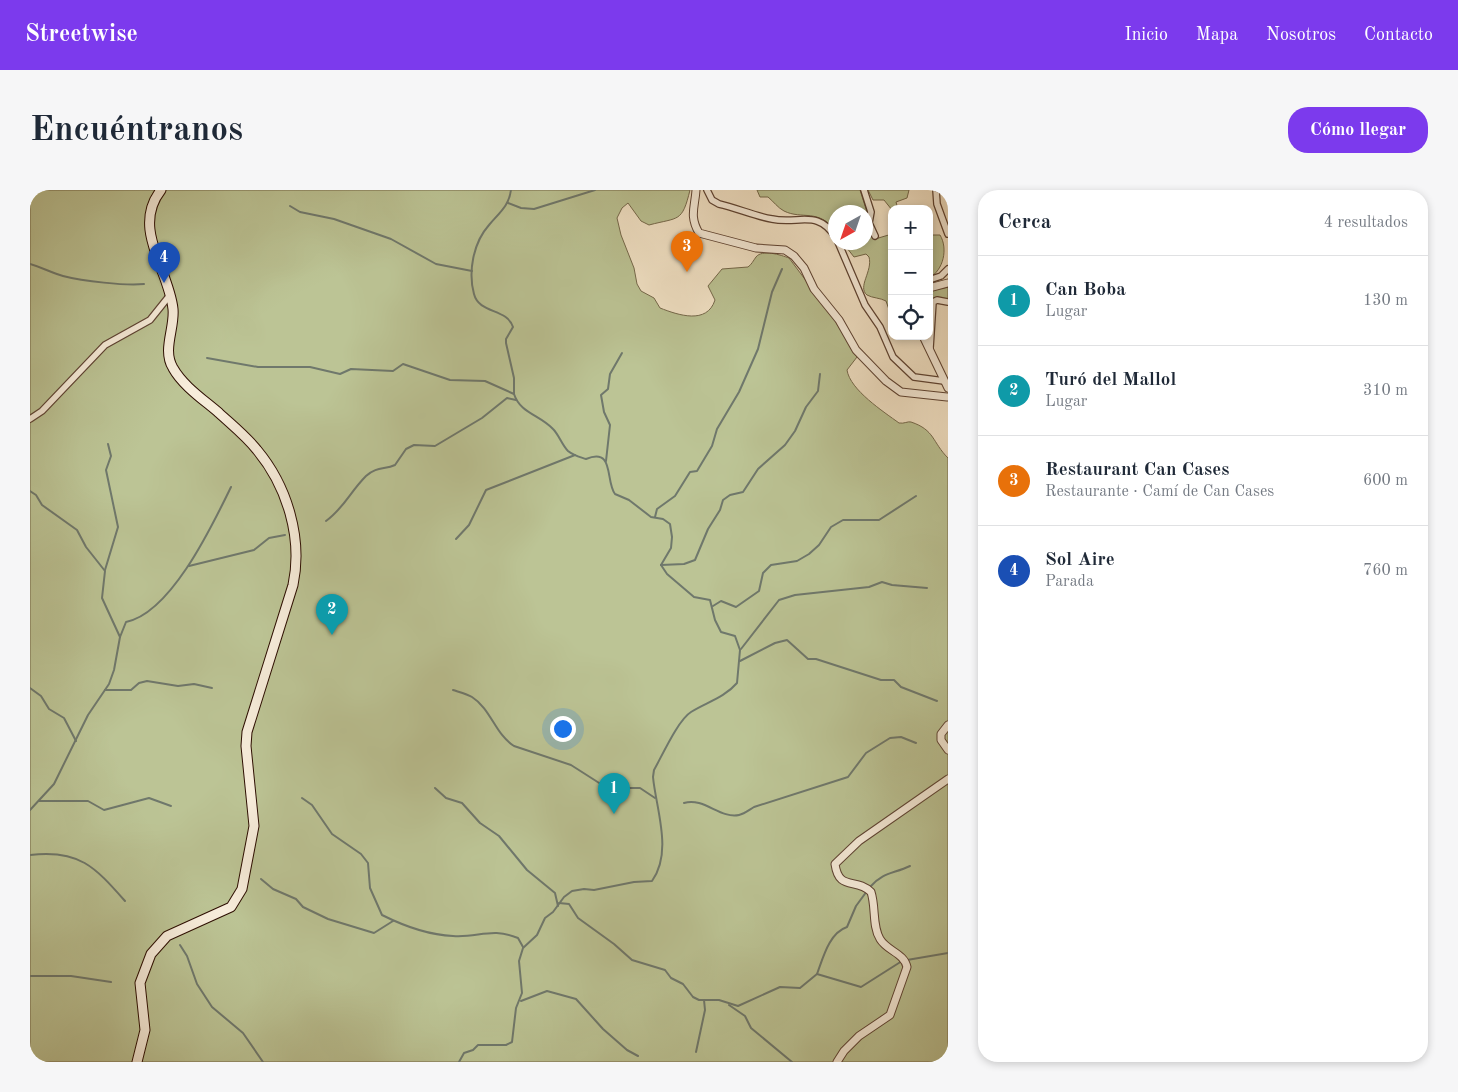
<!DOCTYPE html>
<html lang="es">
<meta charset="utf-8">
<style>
body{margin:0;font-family:"Old Standard TT",serif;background:#f6f6f7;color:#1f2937}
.controls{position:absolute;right:15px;top:15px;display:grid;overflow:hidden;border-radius:10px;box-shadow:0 2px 8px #0003}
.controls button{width:45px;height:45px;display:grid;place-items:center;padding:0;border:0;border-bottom:1px solid #e0e1e3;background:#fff;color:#1f2937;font:25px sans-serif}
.compass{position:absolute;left:798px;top:15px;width:45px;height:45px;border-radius:50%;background:#fff;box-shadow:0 2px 8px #0003;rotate:220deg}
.you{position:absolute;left:532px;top:538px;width:18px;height:18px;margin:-12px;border:4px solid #fff;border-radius:50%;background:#1a73e8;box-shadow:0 0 0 8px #1a73e833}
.badge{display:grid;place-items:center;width:32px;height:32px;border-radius:50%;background:#7c3aed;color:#fff;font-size:16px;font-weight:700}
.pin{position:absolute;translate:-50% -41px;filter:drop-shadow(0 1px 2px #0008)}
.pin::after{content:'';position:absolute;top:26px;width:18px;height:15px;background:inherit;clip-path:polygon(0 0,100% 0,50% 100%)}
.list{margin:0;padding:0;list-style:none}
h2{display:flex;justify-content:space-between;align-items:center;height:65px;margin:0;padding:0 20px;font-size:21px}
h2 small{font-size:16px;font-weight:400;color:#747a83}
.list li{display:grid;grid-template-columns:32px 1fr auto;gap:15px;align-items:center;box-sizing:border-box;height:90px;padding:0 20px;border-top:1px solid #e0e1e3}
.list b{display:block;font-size:19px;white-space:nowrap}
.list p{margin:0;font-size:16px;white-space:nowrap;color:#747a83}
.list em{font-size:16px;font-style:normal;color:#747a83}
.icon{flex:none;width:28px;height:28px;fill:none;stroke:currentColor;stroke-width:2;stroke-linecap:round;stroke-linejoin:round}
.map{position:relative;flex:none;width:918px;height:872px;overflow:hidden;border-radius:20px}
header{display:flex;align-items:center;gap:30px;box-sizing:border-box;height:70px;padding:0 25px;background:#7c3aed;color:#fff}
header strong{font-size:24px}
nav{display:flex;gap:28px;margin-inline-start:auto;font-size:18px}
.intro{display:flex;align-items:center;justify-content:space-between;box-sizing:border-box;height:120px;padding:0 30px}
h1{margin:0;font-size:35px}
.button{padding:12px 22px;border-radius:20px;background:#7c3aed;color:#fff;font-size:18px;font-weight:700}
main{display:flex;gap:30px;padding:0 30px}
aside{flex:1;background:#fff;border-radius:20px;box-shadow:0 2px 8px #0003}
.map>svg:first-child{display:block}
</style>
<header>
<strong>Streetwise</strong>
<nav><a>Inicio</a><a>Mapa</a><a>Nosotros</a><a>Contacto</a></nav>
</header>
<div class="intro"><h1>Encuéntranos</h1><a class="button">Cómo llegar</a></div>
<main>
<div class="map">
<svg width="918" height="872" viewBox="0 0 918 872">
<rect width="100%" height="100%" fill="#f4e5c9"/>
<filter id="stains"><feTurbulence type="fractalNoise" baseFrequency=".004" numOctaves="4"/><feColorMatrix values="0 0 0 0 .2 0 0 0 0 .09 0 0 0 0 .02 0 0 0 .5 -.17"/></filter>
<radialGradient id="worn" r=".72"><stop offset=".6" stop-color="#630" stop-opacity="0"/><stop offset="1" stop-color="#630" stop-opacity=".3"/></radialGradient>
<g fill="#bcc495" stroke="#74684b">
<path d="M 0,0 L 660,0 C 652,33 649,27 619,35 L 611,31 L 598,13 L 592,18 L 587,28 L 591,45 L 604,78 L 607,94 L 611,101 L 624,108 L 630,118 C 648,125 677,135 685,110 L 678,96 L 692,79 L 718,77 C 722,74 723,71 726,67 C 732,59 751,65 759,68 L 801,124 L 827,167 L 817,180 C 820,200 854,222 869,233 C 874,234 878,231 881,232 C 905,240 902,252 918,268 L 918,872 L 0,872 Z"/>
<path d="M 727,0 L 830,0 L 837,22 L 836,29 L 836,22 L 806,22 L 805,41 C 789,18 772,30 754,21 C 748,18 743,11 738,7 L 730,7 Z"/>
<polygon points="838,0 879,0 877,8 866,12 868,19 862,20 854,10 843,10"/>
<path d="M 836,33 L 840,44 L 845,49 L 862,44 L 862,128 L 856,111 C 851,108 842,108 837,105 C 827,97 843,81 839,67 L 836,64 L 824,67 L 813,53 L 836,52 Z"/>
<path d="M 899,45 L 910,45 C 918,58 914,80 899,88 Z"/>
<polygon points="918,97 918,110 901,113 899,116 899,101"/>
</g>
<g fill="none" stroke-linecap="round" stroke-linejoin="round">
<g stroke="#6f786c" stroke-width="2">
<path d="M 481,0 C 479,16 469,23 459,35 C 443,53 438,82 444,104 C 449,124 477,118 483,137 L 476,149 L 476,153 L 484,188 L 484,204"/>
<polyline points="478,13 491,18 504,19 565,0"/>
<polyline points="260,16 270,22 304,29 361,49 406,74 442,81"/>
<path d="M 0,74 C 11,77 22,83 33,86 C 53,91 95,96 114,94"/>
<path d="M 177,168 L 228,177 L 280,177 L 310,184 L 321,179 L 363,181 L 373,174 L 420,190 L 455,191 L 484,204 C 490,223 510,225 523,239 C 529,245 532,255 538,261 C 544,266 550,267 556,269 C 585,257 575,291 585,304 L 599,310 L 621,327 L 633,329 L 640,334 L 642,347 L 641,358 L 631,375"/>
<polyline points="576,271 580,235 574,222 571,205 578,199 580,184 592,163"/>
<polyline points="0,301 6,305 12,315 47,340 56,357 75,381 72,408 90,447"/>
<polyline points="625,327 627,319 645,306 660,282 667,281 682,256 687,239 709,202 728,159 742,102 752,79"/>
<path d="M 296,331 C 314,318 320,302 336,286 C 347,276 355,280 365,275 L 376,259 L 384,255 L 405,256 L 452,228 L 477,208 L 486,210"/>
<polyline points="426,349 439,335 456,300 545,265"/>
<polyline points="631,375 654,374 665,370 678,339 690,320 693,310 700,305 713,302 728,279 755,255 765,241 776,217 788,201 790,184"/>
<polyline points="159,376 224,360 239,348 255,345"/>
<polyline points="75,380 88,337 76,280 81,266 78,254"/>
<polyline points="683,416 691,411 706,417 729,401 733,383 741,375 767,371 779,364 789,355 801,337 813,330 849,330 886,306"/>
<polyline points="711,459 749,410 765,405 839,397 852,392 862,395 897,398"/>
<polyline points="710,471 745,453 757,450 778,469 786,469 851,490 864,490 871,497 907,511"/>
<polyline points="0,498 11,506 19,519 34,528 46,551"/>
<polyline points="75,500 101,500 109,493 117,491 148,496 164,494 182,498"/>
<path d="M 423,500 C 429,502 437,504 442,507 C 461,519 465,544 484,556 L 541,575 L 577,598 L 610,598 L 625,608"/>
<polyline points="405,598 416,608 432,613 450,633 469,646 497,680 525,703 528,716"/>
<path d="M 272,608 L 282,615 L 302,644 L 331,664 L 338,673 L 340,698 L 352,725 C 374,736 398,745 423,746 C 448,748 462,737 488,748 L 493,757"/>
<polyline points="9,611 58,611 74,620 119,608 141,616"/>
<path d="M 654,613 C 674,607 690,629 709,625 C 714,624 719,620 724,617 L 818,587 L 836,563 L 860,548 L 871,547 L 886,553"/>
<path d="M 0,620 L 24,594 L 58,525 L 79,494 L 84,480 L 90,447 L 96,432 C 141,423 182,336 201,297"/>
<path d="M 0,665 C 49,659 65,677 95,711"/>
<polyline points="231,689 243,699 266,709 273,717 298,729 344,743 363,731"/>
<path d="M 840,697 C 853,682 863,684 880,676"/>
<polyline points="529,713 539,714 548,728 584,754 602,770 635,780 641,788 653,794 663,807 669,810 689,810 708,816 750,797 770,798 787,784 831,797 872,771"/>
<polyline points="150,755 157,766 167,794 182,817 213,843 233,872"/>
<polyline points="877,770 918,763"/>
<path d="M 787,784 C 793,768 799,743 817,737 L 826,716 L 837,701"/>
<polyline points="0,786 41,786 81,792"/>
<polyline points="491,811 517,801 546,809 573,839 597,860 608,866"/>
<polyline points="699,815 715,826 721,838 762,872"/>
<polyline points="666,862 675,820 674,810"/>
<path d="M 429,872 L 434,863 L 443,860 L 448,855 L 476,855 L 482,852 L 486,818 L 492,803 L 489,771 L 493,758 L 507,745 L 515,728 L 523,722 L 534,707 L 542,701 L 554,699 L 564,700 L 604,692 L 622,691 C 643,662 626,619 623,587 L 624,580 C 632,566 648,530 661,522 C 677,512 694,508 707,493 L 710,460 L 705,446 L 691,442 L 685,430 L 680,410 L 664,407 L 637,384 L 631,375"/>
</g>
<defs>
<g id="minor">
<path d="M 677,0 L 682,10 L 689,14 C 707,18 724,26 742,29 C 768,35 788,18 806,48"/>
<polyline points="834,0 841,22 839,33 845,46"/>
<polyline points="906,0 907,14 918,44"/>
<polyline points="808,52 835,115 850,137 863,167 884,187 914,191"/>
<polyline points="899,90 911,86 918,79"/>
<polyline points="900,158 903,112 907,110 918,112"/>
<polyline points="0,229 12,221 75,155 120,130 140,105"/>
</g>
<g id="tertiary">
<path d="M 666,0 C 665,17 659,26 669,43 L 726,58 L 755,60 L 764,66 L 774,78 L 784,99 L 809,130 L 826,160 L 856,191 L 871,202 L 917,207"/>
<polyline points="899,98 918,93"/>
<polyline points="893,146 918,198"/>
<polyline points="918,535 911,544 911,550 918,560"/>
<path d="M 807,872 L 814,861 L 829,846 L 860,825 L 877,777 C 874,763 857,761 850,749 C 842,736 846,717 841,702 C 826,687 809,702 805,674 L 829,651 L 918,589"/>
</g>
<path id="secondary" d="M 107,872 L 115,840 L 110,793 L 121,764 L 137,746 L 201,717 L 212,699 L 224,636 L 216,556 L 217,542 L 263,395 C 273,348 257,296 227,260 C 216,246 202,235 189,223 C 174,210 153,196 143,178 C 132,160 145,138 143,119 C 139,80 101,38 131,0"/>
</defs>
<use href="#minor" stroke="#5e4333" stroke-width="8"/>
<use href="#tertiary" stroke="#5e4333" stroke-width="9"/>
<use href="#secondary" stroke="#2c0d01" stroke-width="11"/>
<use href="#minor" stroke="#f8eedc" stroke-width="5.5"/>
<use href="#tertiary" stroke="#f8eedc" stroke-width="7"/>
<use href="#secondary" stroke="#f8eedc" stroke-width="9"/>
</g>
<rect width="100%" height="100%" filter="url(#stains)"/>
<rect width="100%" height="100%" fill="url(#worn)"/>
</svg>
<div class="controls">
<button>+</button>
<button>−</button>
<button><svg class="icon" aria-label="locate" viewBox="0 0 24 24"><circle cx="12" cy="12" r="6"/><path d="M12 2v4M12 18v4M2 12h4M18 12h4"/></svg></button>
</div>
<svg class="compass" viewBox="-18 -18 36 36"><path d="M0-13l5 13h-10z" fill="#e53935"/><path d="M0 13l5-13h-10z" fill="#747a83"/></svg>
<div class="you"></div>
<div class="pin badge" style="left:584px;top:624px;background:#0f9aa8">1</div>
<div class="pin badge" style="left:302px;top:445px;background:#0f9aa8">2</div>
<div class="pin badge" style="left:657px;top:82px;background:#e8710a">3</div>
<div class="pin badge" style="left:134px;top:93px;background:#1a4fb4">4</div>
</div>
<aside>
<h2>Cerca<small>4 resultados</small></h2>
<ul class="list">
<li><span class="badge" style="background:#0f9aa8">1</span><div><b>Can Boba</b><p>Lugar</p></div><em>130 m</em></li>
<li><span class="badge" style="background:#0f9aa8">2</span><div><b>Turó del Mallol</b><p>Lugar</p></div><em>310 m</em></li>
<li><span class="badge" style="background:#e8710a">3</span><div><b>Restaurant Can Cases</b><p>Restaurante · Camí de Can Cases</p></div><em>600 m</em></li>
<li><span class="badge" style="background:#1a4fb4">4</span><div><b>Sol Aire</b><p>Parada</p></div><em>760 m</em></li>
</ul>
</aside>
</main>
